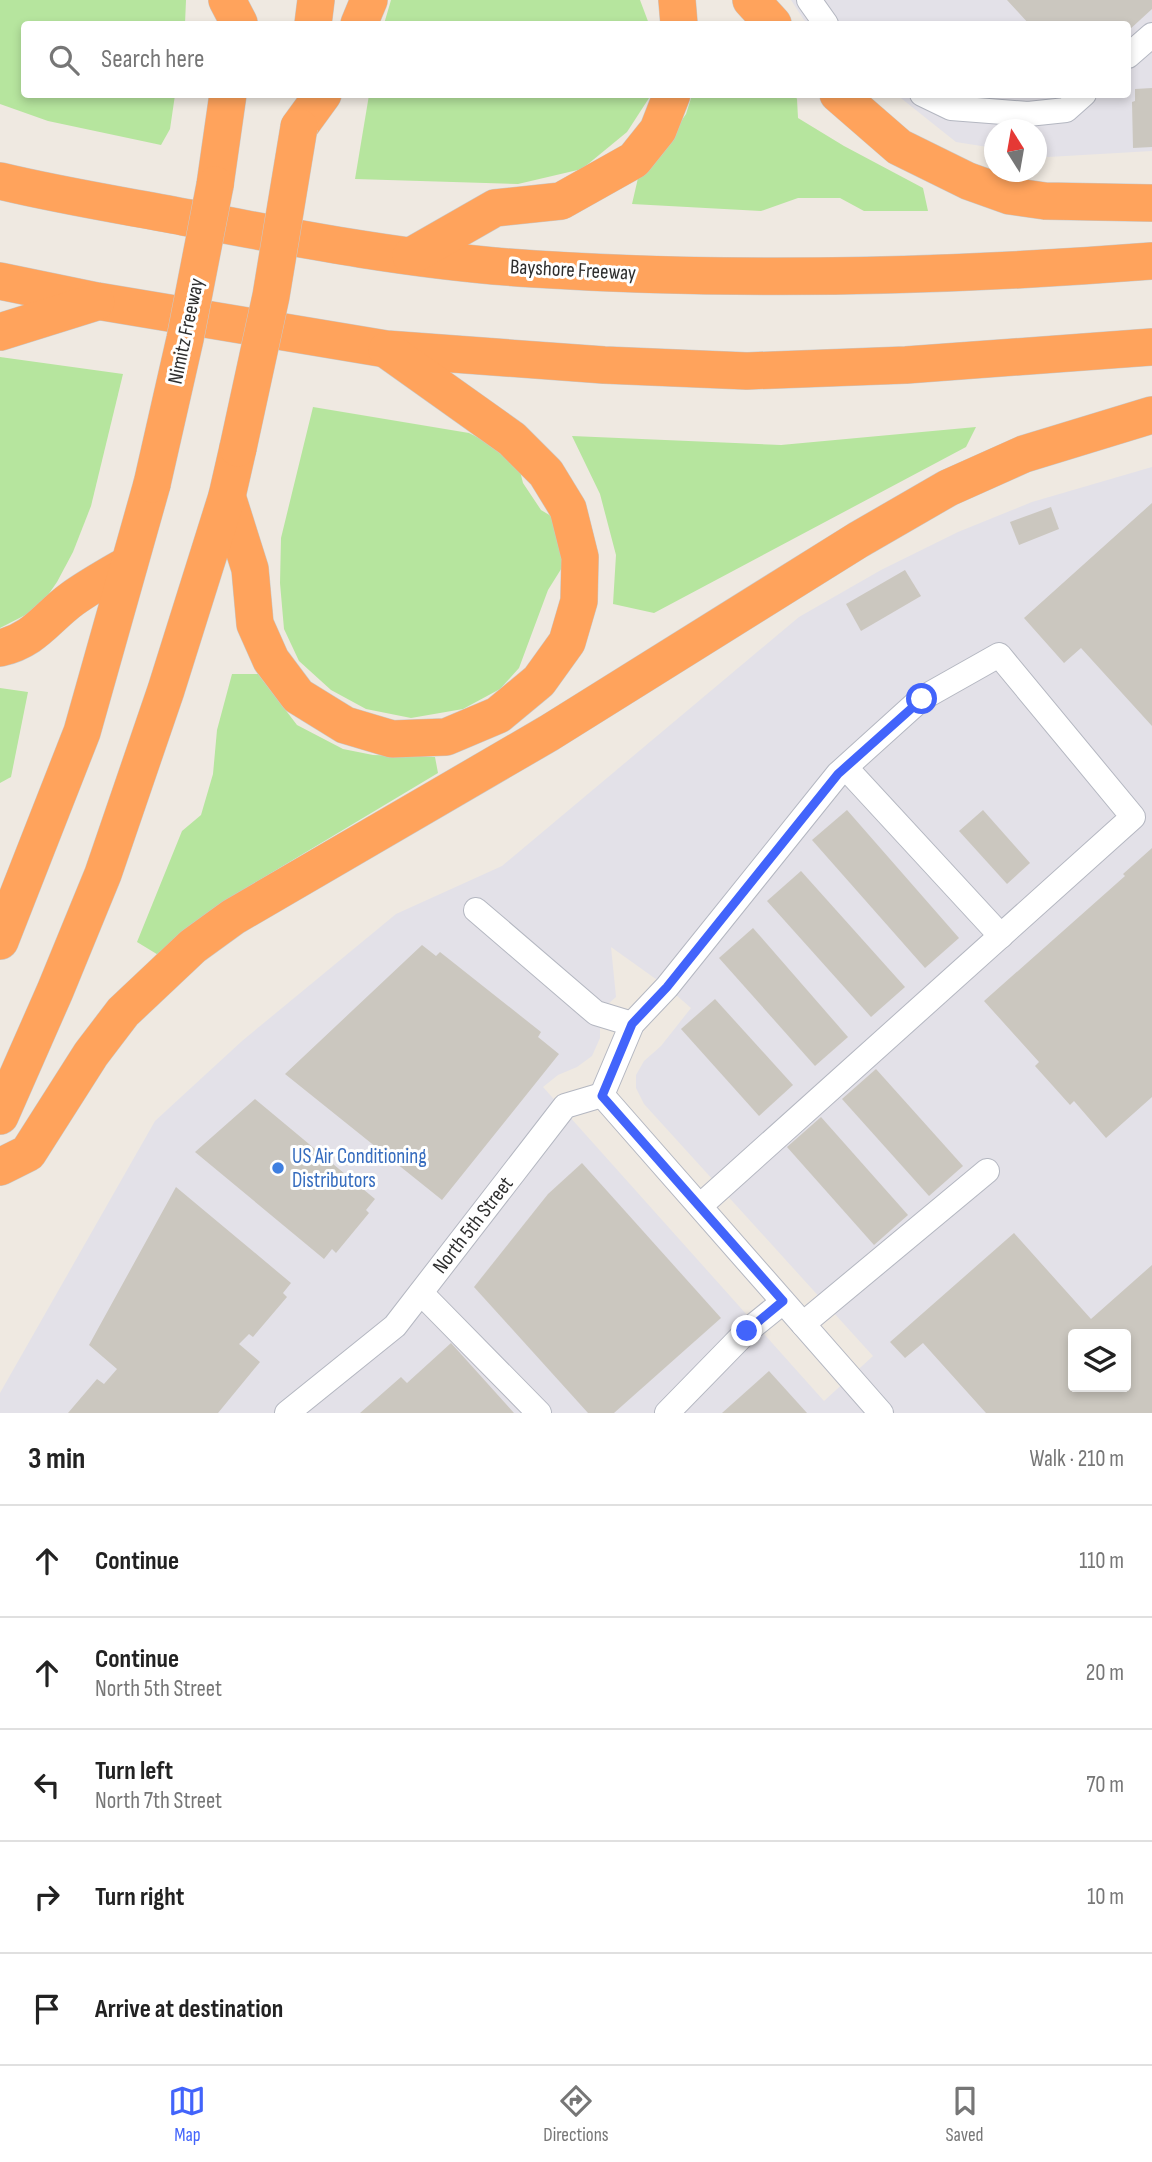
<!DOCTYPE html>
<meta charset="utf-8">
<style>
body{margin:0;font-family:"Sofia Sans Condensed",sans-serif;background:#f2f2f2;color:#222}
.controls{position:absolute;right:21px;bottom:21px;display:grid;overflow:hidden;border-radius:7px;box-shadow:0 4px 10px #0003}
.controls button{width:63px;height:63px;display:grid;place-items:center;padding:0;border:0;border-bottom:2px solid #e0e0e0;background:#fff;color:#222;font:35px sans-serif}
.compass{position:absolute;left:984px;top:119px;width:63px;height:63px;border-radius:50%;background:#fff;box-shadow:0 4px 10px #0003;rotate:349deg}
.stop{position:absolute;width:21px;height:21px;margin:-16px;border:5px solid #4264fb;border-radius:50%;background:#fff}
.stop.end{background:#4264fb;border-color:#fff;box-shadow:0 2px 7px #0008}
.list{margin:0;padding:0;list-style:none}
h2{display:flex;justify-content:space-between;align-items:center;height:91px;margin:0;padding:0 28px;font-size:30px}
h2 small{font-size:23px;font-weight:400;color:#767676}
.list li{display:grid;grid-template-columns:46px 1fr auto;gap:21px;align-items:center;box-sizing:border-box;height:112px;padding:0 28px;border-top:2px solid #e0e0e0}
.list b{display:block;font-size:26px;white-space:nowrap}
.list p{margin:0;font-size:23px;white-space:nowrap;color:#767676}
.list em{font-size:23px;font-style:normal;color:#767676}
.icon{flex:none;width:38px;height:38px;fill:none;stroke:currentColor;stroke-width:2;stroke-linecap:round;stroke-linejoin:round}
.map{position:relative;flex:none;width:1152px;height:1413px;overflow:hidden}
.search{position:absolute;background:#fff;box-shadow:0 4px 10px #0003;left:21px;right:21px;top:21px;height:77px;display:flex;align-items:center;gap:18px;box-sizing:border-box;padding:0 24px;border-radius:7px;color:#767676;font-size:26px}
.sheet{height:651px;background:#fff}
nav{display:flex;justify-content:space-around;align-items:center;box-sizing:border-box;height:98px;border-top:2px solid #e0e0e0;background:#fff;font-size:19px;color:#767676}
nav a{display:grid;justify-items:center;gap:4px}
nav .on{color:#4264fb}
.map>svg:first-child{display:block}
</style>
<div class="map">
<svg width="1152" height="1413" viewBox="0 0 1152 1413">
<rect width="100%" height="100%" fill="#efe9e1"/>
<g fill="#e3e1e8" fill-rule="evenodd">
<polygon points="791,0 1152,0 1152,151 1048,157 1037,155 1036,130 995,130 994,148 956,142 897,95 1128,94 1128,24 810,24 804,20"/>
<path d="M 1152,467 L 1152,1413 L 0,1413 L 0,1393 L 155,1121 L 242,1041 L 396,914 L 502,866 L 799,617 L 881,570 L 958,532 L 1032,502 ZM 611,947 L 667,987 L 691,1008 L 661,1046 L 644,1061 L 636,1075 L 636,1088 L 644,1104 L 873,1356 L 824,1401 L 543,1087 L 558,1075 L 577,1067 L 592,1056 L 600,1038 L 600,1011 L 616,997 ZM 1073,1334 L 1126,1334 L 1126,1387 L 1073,1387 Z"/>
</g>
<g fill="#b6e59e">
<polygon points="0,0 186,0 185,24 24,24 24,94 175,95 170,129 161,145 48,121 0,104"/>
<polygon points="391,0 640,0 649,24 384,24"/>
<polygon points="794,94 797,99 798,118 844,146 923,188 928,211 864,211 840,198 798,198 761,211 632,204 638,178 654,161 686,114 692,95"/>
<polygon points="369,95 651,95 627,132 582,169 518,184 355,179"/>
<polygon points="0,357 123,374 91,506 73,552 57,582 39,608 0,628"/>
<polygon points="313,407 469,433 489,443 520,471 523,483 541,510 551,516 559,538 563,566 548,590 519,668 500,689 463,709 411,718 366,709 331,690 299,661 284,629 280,583 281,538"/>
<polygon points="976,427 966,447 654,613 613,604 616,555 600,494 572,436 781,445"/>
<polygon points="232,674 258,674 297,725 343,749 373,755 435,757 438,773 221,903 160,956 137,942 182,831 201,815 213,774 217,730"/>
<polygon points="0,688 28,692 11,777 0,783"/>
</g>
<g fill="#cbc7bf" fill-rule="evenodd">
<polygon points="1007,0 1152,0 1152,9 1128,31 1128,24 1029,24"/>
<polygon points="1152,88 1152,147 1133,148 1132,102 1135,101 1135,89"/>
<polygon points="1152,503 1152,726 1081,648 1064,663 1024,618"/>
<polygon points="1051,507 1059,529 1019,545 1010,522"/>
<polygon points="905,570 921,596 861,631 846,604"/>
<polygon points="847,810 959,938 925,968 812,840"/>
<polygon points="983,810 1030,863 1007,884 959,831"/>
<polygon points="1152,848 1152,1097 1106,1138 1074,1101 1070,1105 1035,1066 1039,1062 984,1001 1125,876 1123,874"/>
<polygon points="801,871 905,987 871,1017 767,901"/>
<polygon points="753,928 848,1037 815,1066 719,958"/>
<polygon points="422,945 436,956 440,952 541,1032 538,1037 559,1054 442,1200 285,1074"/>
<polygon points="715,999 793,1085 759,1116 681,1029"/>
<polygon points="876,1069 963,1166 929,1196 842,1099"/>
<polygon points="255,1099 375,1199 366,1210 369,1213 336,1253 332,1249 324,1259 195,1152"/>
<polygon points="821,1117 908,1215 874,1245 787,1147"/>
<polygon points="582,1163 721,1318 614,1413 588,1413 474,1287 548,1194"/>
<polygon points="176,1187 291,1283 283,1293 287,1297 253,1337 249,1334 239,1344 260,1362 218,1413 68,1413 97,1379 104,1384 117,1369 89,1345"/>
<path d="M 1014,1233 L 1091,1319 L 1152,1265 L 1152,1413 L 986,1413 L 923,1343 L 905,1358 L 890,1342 ZM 1073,1334 L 1126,1334 L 1126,1387 L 1073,1387 Z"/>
<polygon points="451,1343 514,1413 360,1413 401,1377 407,1383"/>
<polygon points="769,1371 807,1413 722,1413"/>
</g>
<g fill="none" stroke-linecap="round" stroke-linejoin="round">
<defs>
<g id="minor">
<polyline points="809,0 826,24"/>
<polyline points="1128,56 1152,35"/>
<polyline points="922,94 951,108 1028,114 1066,110 1084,94"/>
<polyline points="846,768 1001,936"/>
<polyline points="476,910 596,1013 632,1024"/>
<polyline points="602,1095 632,1024 667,987 838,774 921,699 999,655 1133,817 700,1206"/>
<polyline points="602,1095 881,1413"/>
<polyline points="421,1293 539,1413"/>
<polyline points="803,1324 987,1171"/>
<polyline points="287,1413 395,1326 565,1106 602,1095"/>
<polyline points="667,1413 747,1331 783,1302"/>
</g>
<g id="highway">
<polyline points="227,0 239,23"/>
<polyline points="677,0 679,24"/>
<polyline points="751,0 773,24"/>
<polyline points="313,24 316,0"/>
<polyline points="359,24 369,0"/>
<polyline points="838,94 899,147 968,181 1010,196 1045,201 1152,203"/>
<polyline points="299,127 323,94"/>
<path d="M 0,181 C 62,196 126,206 189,218 C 303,240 419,262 535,269 C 740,282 947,277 1152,261"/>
<polyline points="215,185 228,94"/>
<polyline points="411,256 495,208 561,201 634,160 658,130 672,94"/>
<polyline points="0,281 97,301 386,349 604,365 747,371 906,365 1152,347"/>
<polyline points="0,332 96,302"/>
<polyline points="227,496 250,569 255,624 271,660 298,696 345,725 392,739 446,737 498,715 539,681 567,642 579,601 580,557 568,509 546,473 512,439 387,350"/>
<path d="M 0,648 C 35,640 46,618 72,599 C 90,586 110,575 129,564"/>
<polyline points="0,941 82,732 152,484"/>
<polyline points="0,1116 55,991 103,874 166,690 227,496 238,448"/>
<polyline points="0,1167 28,1153 91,1054 123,1012 193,946 233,917 549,733 858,540 948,488 1024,454 1152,415"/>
</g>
</defs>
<use href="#minor" stroke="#b4b7c1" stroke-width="26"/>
<use href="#highway" stroke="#c9c9c9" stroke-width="38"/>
<use href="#minor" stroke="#fff" stroke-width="24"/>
<use href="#highway" stroke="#ffa35c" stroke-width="37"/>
<defs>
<g id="highway-bridge">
<polyline points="238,448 271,296 299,127"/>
<polyline points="152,484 185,339 215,185"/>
</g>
</defs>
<use href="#highway-bridge" stroke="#c9c9c9" stroke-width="38" stroke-linecap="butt"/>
<use href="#highway-bridge" stroke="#ffa35c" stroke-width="37"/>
</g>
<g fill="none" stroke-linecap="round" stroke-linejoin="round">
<polyline stroke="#4264fb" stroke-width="9" points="747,1331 783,1301 602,1096 632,1024 667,987 838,774 922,699"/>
</g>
<circle fill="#3f7fe0" stroke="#fff" stroke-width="2.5" cx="278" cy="1168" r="7"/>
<g text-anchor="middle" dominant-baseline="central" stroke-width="6" stroke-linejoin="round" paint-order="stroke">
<g font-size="21" fill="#2e2e2e" stroke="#fff">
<text transform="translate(573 270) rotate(3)">Bayshore Freeway</text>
<text transform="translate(186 331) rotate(-78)">Nimitz Freeway</text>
<text transform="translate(473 1225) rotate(-52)">North 5th Street</text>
</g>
<g font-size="21" fill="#366cbe" stroke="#fff" text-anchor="start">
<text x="292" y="1156">US Air Conditioning<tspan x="292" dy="24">Distributors</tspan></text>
</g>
</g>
</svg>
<div class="controls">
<button><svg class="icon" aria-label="layers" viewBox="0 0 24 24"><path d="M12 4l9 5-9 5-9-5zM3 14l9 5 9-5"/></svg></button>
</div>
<svg class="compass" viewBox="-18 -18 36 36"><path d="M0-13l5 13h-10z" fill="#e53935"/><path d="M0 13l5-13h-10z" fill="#767676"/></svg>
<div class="stop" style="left:922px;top:699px"></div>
<div class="stop end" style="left:747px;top:1331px"></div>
<div class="search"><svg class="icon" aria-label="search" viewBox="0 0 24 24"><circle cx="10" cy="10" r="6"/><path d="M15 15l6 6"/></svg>Search here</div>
</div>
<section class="sheet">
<h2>3 min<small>Walk · 210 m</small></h2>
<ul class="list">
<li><svg class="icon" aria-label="ahead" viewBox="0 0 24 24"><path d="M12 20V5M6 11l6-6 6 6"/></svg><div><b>Continue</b></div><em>110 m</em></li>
<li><svg class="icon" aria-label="ahead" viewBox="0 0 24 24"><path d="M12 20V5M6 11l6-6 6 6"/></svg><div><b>Continue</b><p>North 5th Street</p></div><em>20 m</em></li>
<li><svg class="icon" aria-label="left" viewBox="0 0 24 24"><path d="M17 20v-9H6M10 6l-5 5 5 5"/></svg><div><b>Turn left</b><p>North 7th Street</p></div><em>70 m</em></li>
<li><svg class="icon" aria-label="right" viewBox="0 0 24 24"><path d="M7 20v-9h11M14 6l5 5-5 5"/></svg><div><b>Turn right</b></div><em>10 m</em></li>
<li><svg class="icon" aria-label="arrive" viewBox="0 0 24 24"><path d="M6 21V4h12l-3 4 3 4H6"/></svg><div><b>Arrive at destination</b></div></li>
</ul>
</section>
<nav>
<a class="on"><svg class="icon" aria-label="map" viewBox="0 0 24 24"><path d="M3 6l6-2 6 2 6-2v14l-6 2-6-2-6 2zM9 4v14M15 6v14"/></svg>Map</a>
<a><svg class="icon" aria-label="directions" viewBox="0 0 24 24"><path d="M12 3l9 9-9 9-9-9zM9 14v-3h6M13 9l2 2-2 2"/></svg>Directions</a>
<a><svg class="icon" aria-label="saved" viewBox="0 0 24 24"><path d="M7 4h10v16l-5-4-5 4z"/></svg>Saved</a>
</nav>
